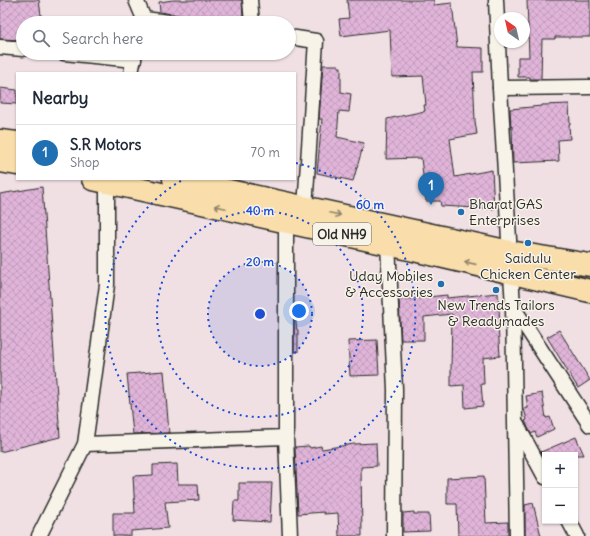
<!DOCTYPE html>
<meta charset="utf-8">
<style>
body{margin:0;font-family:Delius,sans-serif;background:#f6f6f7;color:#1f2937}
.controls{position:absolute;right:12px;bottom:12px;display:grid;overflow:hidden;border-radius:0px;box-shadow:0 1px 3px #0004}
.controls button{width:36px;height:36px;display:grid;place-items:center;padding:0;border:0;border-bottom:1px solid #e0e1e3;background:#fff;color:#1f2937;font:20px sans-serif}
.compass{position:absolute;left:494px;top:12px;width:36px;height:36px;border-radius:50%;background:#fff;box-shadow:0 1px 3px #0004;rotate:326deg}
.you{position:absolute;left:299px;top:311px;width:14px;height:14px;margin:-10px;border:3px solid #fff;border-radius:50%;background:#1a73e8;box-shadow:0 0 0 6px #1a73e833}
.badge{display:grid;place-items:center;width:26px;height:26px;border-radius:50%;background:#1f6fb2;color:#fff;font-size:13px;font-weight:700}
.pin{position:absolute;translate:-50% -33px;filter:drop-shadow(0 1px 2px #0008)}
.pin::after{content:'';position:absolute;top:21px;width:14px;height:12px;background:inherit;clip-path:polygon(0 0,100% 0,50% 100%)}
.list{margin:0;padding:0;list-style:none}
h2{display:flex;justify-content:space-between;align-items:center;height:52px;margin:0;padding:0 16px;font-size:17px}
h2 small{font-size:13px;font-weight:400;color:#747a83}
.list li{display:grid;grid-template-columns:26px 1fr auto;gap:12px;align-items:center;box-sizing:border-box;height:56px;padding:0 16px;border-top:1px solid #e0e1e3}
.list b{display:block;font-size:15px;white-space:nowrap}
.list p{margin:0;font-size:13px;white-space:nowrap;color:#747a83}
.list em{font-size:13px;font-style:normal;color:#747a83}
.icon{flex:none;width:22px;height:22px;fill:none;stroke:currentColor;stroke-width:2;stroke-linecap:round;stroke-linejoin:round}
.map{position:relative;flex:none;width:590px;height:536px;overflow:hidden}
.search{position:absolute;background:#fff;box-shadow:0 1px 3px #0004;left:16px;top:16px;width:280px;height:44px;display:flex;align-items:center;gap:10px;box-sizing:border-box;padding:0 14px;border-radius:22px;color:#747a83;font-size:15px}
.panel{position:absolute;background:#fff;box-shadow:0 1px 3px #0004;left:16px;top:72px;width:280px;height:108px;border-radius:0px}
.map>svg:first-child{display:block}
</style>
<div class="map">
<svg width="590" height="536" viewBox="0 0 590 536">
<defs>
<pattern id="building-cross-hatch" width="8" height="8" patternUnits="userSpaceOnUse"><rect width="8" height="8" fill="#e0b4d9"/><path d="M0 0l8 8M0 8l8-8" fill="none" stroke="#c09bba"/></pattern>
</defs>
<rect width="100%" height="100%" fill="#f0e0e4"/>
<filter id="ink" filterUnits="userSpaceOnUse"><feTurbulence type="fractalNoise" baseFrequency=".025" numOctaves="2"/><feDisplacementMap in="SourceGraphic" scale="8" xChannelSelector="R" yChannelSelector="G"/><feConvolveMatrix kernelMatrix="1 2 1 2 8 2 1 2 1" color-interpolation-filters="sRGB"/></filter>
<g filter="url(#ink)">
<g fill="url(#building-cross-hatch)" stroke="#2b2b2b">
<polygon points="0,0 39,0 42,23 23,23 23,40 0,39"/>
<polygon points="173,0 242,0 243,18 215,23 215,18 202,19 202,18 184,19 182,16 178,15 160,12 159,2"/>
<polygon points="347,0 434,0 434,5 452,3 457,47 483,48 483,72 473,72 475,121 477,134 450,139 455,177 492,170 494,209 441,206 440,201 426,201 421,158 386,159 387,119 425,111 424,105 426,105 423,76 392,77 390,30 341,36 339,19 349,18"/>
<polygon points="527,0 590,0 590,37 555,37 555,39 542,39 541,79 530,79 530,77 518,77 518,57 529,57"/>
<polygon points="323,65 338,65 338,67 341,67 341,92 351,94 349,112 339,111 337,137 364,143 353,181 317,173 322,119 319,119"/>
<polygon points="0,88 17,90 17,104 0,103"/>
<polygon points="569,104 570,124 569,124 570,139 558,140 559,161 513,163 512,126 511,127 510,109 542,106 542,105"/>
<polygon points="42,187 60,437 0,452 0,194"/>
<polygon points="498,293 500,325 498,325 500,356 483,358 484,384 481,384 483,406 465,408 464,385 451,386 451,370 452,314 424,317 424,340 401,340 399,300 447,295 447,298"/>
<polygon points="294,307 297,330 298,330 298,352 294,352"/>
<polygon points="559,330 590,380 578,388 547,337"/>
<polygon points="377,340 379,375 350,376 348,341"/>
<polygon points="164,371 169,433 133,434 127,374"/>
<polygon points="542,393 546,418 550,417 554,429 537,437 535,432 531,434 525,421 527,420 524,409 528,408 526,396"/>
<polygon points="576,437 584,455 543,455 541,452"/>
<polygon points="376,443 377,466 361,467 362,536 339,536 338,513 324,514 324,512 298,514 295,447 309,446 310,448 321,446 322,449 354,444"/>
<polygon points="177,464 178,484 198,484 199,500 165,502 168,528 131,531 131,536 113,536 113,513 135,513 133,476 153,475 153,465"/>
<polygon points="484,476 486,523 508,522 508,536 458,536 457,504 447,504 447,478"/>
<polygon points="239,483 272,483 270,522 233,520 234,501 239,501"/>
<polygon points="533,503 541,536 525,536 525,505"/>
<polygon points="414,512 414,514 429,514 430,531 403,532 403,513"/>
</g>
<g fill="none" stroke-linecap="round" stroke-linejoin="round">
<defs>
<g id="minor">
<polyline points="136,0 144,19 177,23"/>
<polyline points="250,0 252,23"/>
<polyline points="496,0 500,88 513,307 590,425"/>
<polyline points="289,37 316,41 305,208"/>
<polyline points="0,47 23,49"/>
<polyline points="64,53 134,60"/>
<polyline points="131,73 135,53"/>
<polyline points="500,88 590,87"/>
<polyline points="388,244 395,389 394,536"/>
<polyline points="513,307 517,536"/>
<polyline points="517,425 545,477"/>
<polyline points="286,437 290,536"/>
<polyline points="85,444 286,437 286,221"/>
<polyline points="569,521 577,536"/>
<polyline points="39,536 85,444 107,285 107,182"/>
</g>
<g id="primary">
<polyline points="0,141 17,143"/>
<polyline points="0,161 17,164"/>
<polyline points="93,179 388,244 590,291"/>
<polyline points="174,179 510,252 590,265"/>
</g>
</defs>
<use href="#minor" stroke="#2b2b2b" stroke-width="17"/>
<use href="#primary" stroke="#2b2b2b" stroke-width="25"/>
<use href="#minor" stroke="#f7f3e8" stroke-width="14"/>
<use href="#primary" stroke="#f9deab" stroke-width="22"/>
</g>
<defs><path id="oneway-shaft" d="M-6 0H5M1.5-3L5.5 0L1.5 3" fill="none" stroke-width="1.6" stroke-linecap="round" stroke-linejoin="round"/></defs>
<g stroke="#92846b">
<use href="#oneway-shaft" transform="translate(220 207) rotate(-168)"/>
<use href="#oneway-shaft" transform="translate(335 214) rotate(12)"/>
<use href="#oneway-shaft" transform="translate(470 263) rotate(-167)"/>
</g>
</g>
<circle cx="260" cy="314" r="52" fill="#1d4ed8" fill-opacity=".12"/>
<g fill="none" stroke="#1d4ed8" stroke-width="2" stroke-dasharray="2 4">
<circle cx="260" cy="314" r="52"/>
<circle cx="260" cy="314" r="103"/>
<path d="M296 163A155 155 0 1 1 184 179"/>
</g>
<g fill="#1f6fb2" stroke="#f7f3e8" stroke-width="1.5">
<circle cx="461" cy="212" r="4"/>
<circle cx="528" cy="243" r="4"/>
<circle cx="441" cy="284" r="4"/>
<circle cx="496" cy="290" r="4"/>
</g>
<g text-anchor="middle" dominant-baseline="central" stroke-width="3" stroke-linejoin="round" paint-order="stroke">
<rect fill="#f7f3e8" stroke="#686764" stroke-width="1" x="313" y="223" width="58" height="22" rx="3"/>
<g font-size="13" font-weight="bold" fill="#2b2b2b">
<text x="342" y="234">Old NH9</text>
</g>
<g font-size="14" fill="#2b2b2b" stroke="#f7f3e8">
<text x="469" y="204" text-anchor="start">Bharat GAS<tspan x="469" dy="16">Enterprises</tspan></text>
<text x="528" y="258">Saidulu<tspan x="528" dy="16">Chicken Center</tspan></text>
<text x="433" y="276" text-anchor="end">Uday Mobiles<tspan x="433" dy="16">&amp; Accessories</tspan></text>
<text x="496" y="305">New Trends Tailors<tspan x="496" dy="16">&amp; Readymades</tspan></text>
</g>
</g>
<circle cx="260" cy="314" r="6" fill="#1d4ed8" stroke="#f7f3e8" stroke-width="2"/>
<g font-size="12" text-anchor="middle" font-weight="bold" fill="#1d4ed8" stroke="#f7f3e8" stroke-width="3" stroke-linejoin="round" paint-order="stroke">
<text x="370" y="209">60 m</text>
<text x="260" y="215">40 m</text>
<text x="260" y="266">20 m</text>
</g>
</svg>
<div class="controls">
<button>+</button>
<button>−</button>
</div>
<svg class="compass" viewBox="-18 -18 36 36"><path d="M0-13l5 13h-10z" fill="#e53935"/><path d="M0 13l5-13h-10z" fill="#747a83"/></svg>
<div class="you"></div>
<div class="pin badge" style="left:431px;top:205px">1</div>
<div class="search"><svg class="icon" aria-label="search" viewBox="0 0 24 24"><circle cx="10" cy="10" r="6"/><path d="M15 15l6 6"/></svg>Search here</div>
<section class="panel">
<h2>Nearby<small></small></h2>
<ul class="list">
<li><span class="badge">1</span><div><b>S.R Motors</b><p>Shop</p></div><em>70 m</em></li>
</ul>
</section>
</div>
